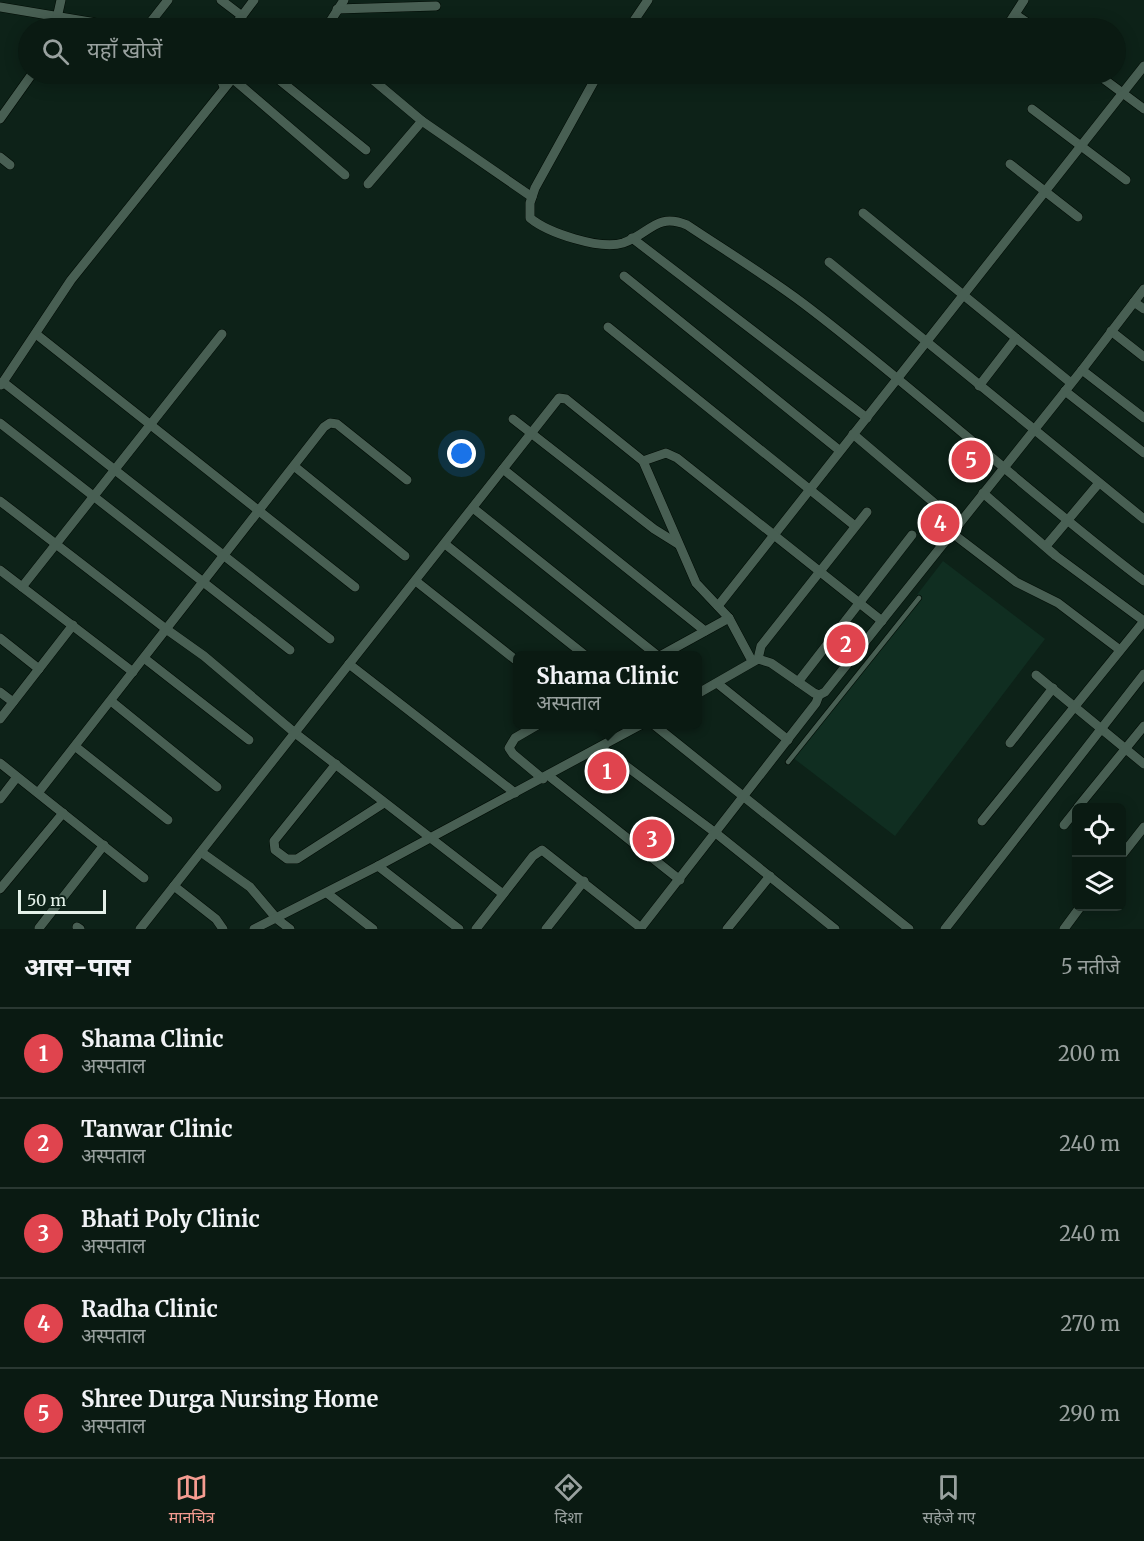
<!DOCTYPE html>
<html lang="hi">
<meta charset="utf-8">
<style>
body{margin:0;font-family:Merriweather,"Noto Sans Devanagari",serif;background:#13231b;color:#f1f3f6}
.controls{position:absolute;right:18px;bottom:18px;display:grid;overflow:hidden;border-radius:9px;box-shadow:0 3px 15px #0003}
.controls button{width:54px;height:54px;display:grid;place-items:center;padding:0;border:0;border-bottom:2px solid #2a3832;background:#0a1a12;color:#f1f3f6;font:30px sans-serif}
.scale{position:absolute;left:18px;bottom:15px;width:88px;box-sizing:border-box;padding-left:6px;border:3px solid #e3f0e8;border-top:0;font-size:16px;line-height:21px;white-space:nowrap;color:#e3f0e8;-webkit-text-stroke:4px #0d2218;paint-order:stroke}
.you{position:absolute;left:462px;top:454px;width:21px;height:21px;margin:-15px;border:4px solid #fff;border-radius:50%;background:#1a73e8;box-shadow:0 0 0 9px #1a73e833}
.badge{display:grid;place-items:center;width:39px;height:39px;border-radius:50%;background:#f59c91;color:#fff;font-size:20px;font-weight:700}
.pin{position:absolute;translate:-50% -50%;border:3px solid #fff;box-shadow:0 2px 6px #0006}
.popup{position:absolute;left:513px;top:651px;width:189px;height:78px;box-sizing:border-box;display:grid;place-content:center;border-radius:9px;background:#0a1a12;filter:drop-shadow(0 2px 4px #0005);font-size:20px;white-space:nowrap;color:#99a19f}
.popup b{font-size:22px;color:#f1f3f6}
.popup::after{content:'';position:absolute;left:50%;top:100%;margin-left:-12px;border:12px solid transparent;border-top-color:#0a1a12}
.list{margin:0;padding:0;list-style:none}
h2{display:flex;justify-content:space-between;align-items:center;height:78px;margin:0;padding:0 24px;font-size:26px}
h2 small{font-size:20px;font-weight:400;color:#99a19f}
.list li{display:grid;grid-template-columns:39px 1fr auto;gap:18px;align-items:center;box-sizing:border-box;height:90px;padding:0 24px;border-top:2px solid #2a3832}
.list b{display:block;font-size:22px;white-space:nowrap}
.list p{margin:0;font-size:20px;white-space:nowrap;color:#99a19f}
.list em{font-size:20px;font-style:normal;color:#99a19f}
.icon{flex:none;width:33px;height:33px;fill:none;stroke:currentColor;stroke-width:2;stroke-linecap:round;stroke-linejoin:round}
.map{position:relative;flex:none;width:1144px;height:929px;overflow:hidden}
.search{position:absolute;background:#0a1a12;box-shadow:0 3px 15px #0003;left:18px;right:18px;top:18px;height:66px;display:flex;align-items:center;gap:15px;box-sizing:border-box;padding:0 21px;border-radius:33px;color:#99a19f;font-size:22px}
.sheet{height:528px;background:#0a1a12}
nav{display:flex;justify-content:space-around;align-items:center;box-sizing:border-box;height:84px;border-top:2px solid #2a3832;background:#0a1a12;font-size:16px;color:#99a19f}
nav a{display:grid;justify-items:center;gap:3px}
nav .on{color:#f59c91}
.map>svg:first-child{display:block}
</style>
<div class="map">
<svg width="1144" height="929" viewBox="0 0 1144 929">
<rect width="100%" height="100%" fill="#0d2218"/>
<polygon fill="#102e21" points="943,561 1045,639 895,836 792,757"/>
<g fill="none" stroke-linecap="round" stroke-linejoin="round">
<defs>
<polyline id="lane" points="788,762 919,598"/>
<g id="street">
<polyline points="221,0 242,16"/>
<polyline points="0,7 102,24"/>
<polyline points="337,9 436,6"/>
<polyline points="1016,15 1035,28"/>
<polyline points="57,18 61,0"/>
<polyline points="146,28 168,0"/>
<polyline points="233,28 254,0"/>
<polyline points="326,28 344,0"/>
<polyline points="629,28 648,0"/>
<polyline points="1006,28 1024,0"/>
<polyline points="219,74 224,87"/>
<polyline points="272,74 366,150"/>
<polyline points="366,74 422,121 368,184"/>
<path d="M 598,74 L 535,188 L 530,203 L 530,218 C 548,233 600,250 623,243 C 650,234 656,212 687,225 C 726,251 767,276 804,304 C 921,393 1028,493 1144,581"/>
<polyline points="1097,74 1144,109"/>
<polyline points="232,78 345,175"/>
<polyline points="1032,109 1126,180"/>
<polyline points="0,119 32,74"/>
<polyline points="422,121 532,197"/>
<polyline points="0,157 10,165"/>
<polyline points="1010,164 1078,217"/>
<polyline points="863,213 1071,383"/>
<polyline points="632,238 867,418"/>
<polyline points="829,262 1144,519"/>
<polyline points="624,276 839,450"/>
<polyline points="1134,302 1144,309"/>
<polyline points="608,327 855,526"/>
<polyline points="1111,331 1144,357"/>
<polyline points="36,334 355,587"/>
<polyline points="1082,370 1144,418"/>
<polyline points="3,382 330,639"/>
<polyline points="1,385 71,280 236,74"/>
<polyline points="979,386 1016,338"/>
<polyline points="1065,391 1144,453"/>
<polyline points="513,419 654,529 678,544"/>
<polyline points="0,423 290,650"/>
<polyline points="853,434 959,524"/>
<polyline points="643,461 696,583 729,618 752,661"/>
<polyline points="294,466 405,556"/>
<polyline points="503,469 705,631"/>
<polyline points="0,501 166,629 204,656 295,733 503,894"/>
<polyline points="473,508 658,656"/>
<polyline points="952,533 1016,582 1058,603 1120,650"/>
<polyline points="445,544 586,656"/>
<polyline points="1046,546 1099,483"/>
<polyline points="0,570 133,672"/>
<polyline points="417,582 517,661"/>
<polyline points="22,587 222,334"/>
<polyline points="718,606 1144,66"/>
<polyline points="0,638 39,669"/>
<polyline points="660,656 729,618"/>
<polyline points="144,658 249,740"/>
<polyline points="758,659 761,646 867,512"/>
<polyline points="349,664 515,793"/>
<polyline points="1036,675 1144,764"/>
<polyline points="798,682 912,535"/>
<polyline points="717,683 788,740"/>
<polyline points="0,692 13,702"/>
<polyline points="697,694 758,659 771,663 814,693 819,695 825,692 1082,370 1144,289"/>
<polyline points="111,701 217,787"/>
<polyline points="0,719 73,625"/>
<polyline points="539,724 515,738 509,748 513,754 543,779"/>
<polyline points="653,724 909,929"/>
<polyline points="1010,743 1053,688"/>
<polyline points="76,747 168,820"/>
<polyline points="602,748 717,834 835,929"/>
<polyline points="0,763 144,878"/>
<polyline points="336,764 274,841 275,850 287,859 297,859 384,803"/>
<polyline points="549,776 680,880"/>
<polyline points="38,793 324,427 330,423 337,424 407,480"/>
<polyline points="0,799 17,777"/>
<polyline points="1078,807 1144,726"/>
<polyline points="982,821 1144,621 1056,556 983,493"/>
<polyline points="1064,825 1076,810"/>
<polyline points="201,852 250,887 277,919 290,929"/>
<polyline points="1122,855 1144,827"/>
<polyline points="378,866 459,929"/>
<polyline points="174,886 216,919 223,929"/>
<polyline points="0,889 63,813"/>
<polyline points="327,893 373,929"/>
<polyline points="77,927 80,929"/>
<polyline points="39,928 104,845"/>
<polyline points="140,929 559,398 566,399 643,461 666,453 677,458 882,621"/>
<polyline points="254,929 378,866 642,724"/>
<polyline points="476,929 533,856 542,850 641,928"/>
<polyline points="546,929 584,881"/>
<polyline points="640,929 816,703 819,695"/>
<polyline points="727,929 770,876"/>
<polyline points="945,929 1144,674"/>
<polyline points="1064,929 1081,906"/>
</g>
</defs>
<use href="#lane" stroke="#000b04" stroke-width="6"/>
<use href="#street" stroke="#000b04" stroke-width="10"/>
<use href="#lane" stroke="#485f53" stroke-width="4.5"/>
<use href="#street" stroke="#485f53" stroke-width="9"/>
</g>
</svg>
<div class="controls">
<button><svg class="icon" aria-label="locate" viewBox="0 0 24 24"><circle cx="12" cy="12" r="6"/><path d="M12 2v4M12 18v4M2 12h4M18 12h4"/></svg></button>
<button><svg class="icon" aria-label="layers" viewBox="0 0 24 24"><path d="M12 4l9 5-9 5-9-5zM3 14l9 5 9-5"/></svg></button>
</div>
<div class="scale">50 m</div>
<div class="you"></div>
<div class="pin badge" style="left:607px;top:771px;background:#e0444e">1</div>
<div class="popup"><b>Shama Clinic</b>अस्पताल</div>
<div class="pin badge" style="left:846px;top:644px;background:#e0444e">2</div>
<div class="pin badge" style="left:652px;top:839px;background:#e0444e">3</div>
<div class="pin badge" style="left:940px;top:523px;background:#e0444e">4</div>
<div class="pin badge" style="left:971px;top:460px;background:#e0444e">5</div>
<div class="search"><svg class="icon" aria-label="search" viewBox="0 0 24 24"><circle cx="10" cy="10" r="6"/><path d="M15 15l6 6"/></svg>यहाँ खोजें</div>
</div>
<section class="sheet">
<h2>आस-पास<small>5 नतीजे</small></h2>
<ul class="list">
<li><span class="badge" style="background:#e0444e">1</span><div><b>Shama Clinic</b><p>अस्पताल</p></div><em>200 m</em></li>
<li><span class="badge" style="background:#e0444e">2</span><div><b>Tanwar Clinic</b><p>अस्पताल</p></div><em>240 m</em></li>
<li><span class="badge" style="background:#e0444e">3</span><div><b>Bhati Poly Clinic</b><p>अस्पताल</p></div><em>240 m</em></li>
<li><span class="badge" style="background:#e0444e">4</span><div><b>Radha Clinic</b><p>अस्पताल</p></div><em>270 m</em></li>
<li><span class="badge" style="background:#e0444e">5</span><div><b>Shree Durga Nursing Home</b><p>अस्पताल</p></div><em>290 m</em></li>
</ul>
</section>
<nav>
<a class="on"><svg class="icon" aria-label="map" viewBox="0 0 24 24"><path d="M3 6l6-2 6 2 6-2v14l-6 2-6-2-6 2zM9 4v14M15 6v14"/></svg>मानचित्र</a>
<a><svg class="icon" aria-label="directions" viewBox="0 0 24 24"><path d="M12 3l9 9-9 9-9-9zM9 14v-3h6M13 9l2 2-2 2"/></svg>दिशा</a>
<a><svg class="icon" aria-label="saved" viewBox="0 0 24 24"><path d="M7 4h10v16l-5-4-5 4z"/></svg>सहेजे गए</a>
</nav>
